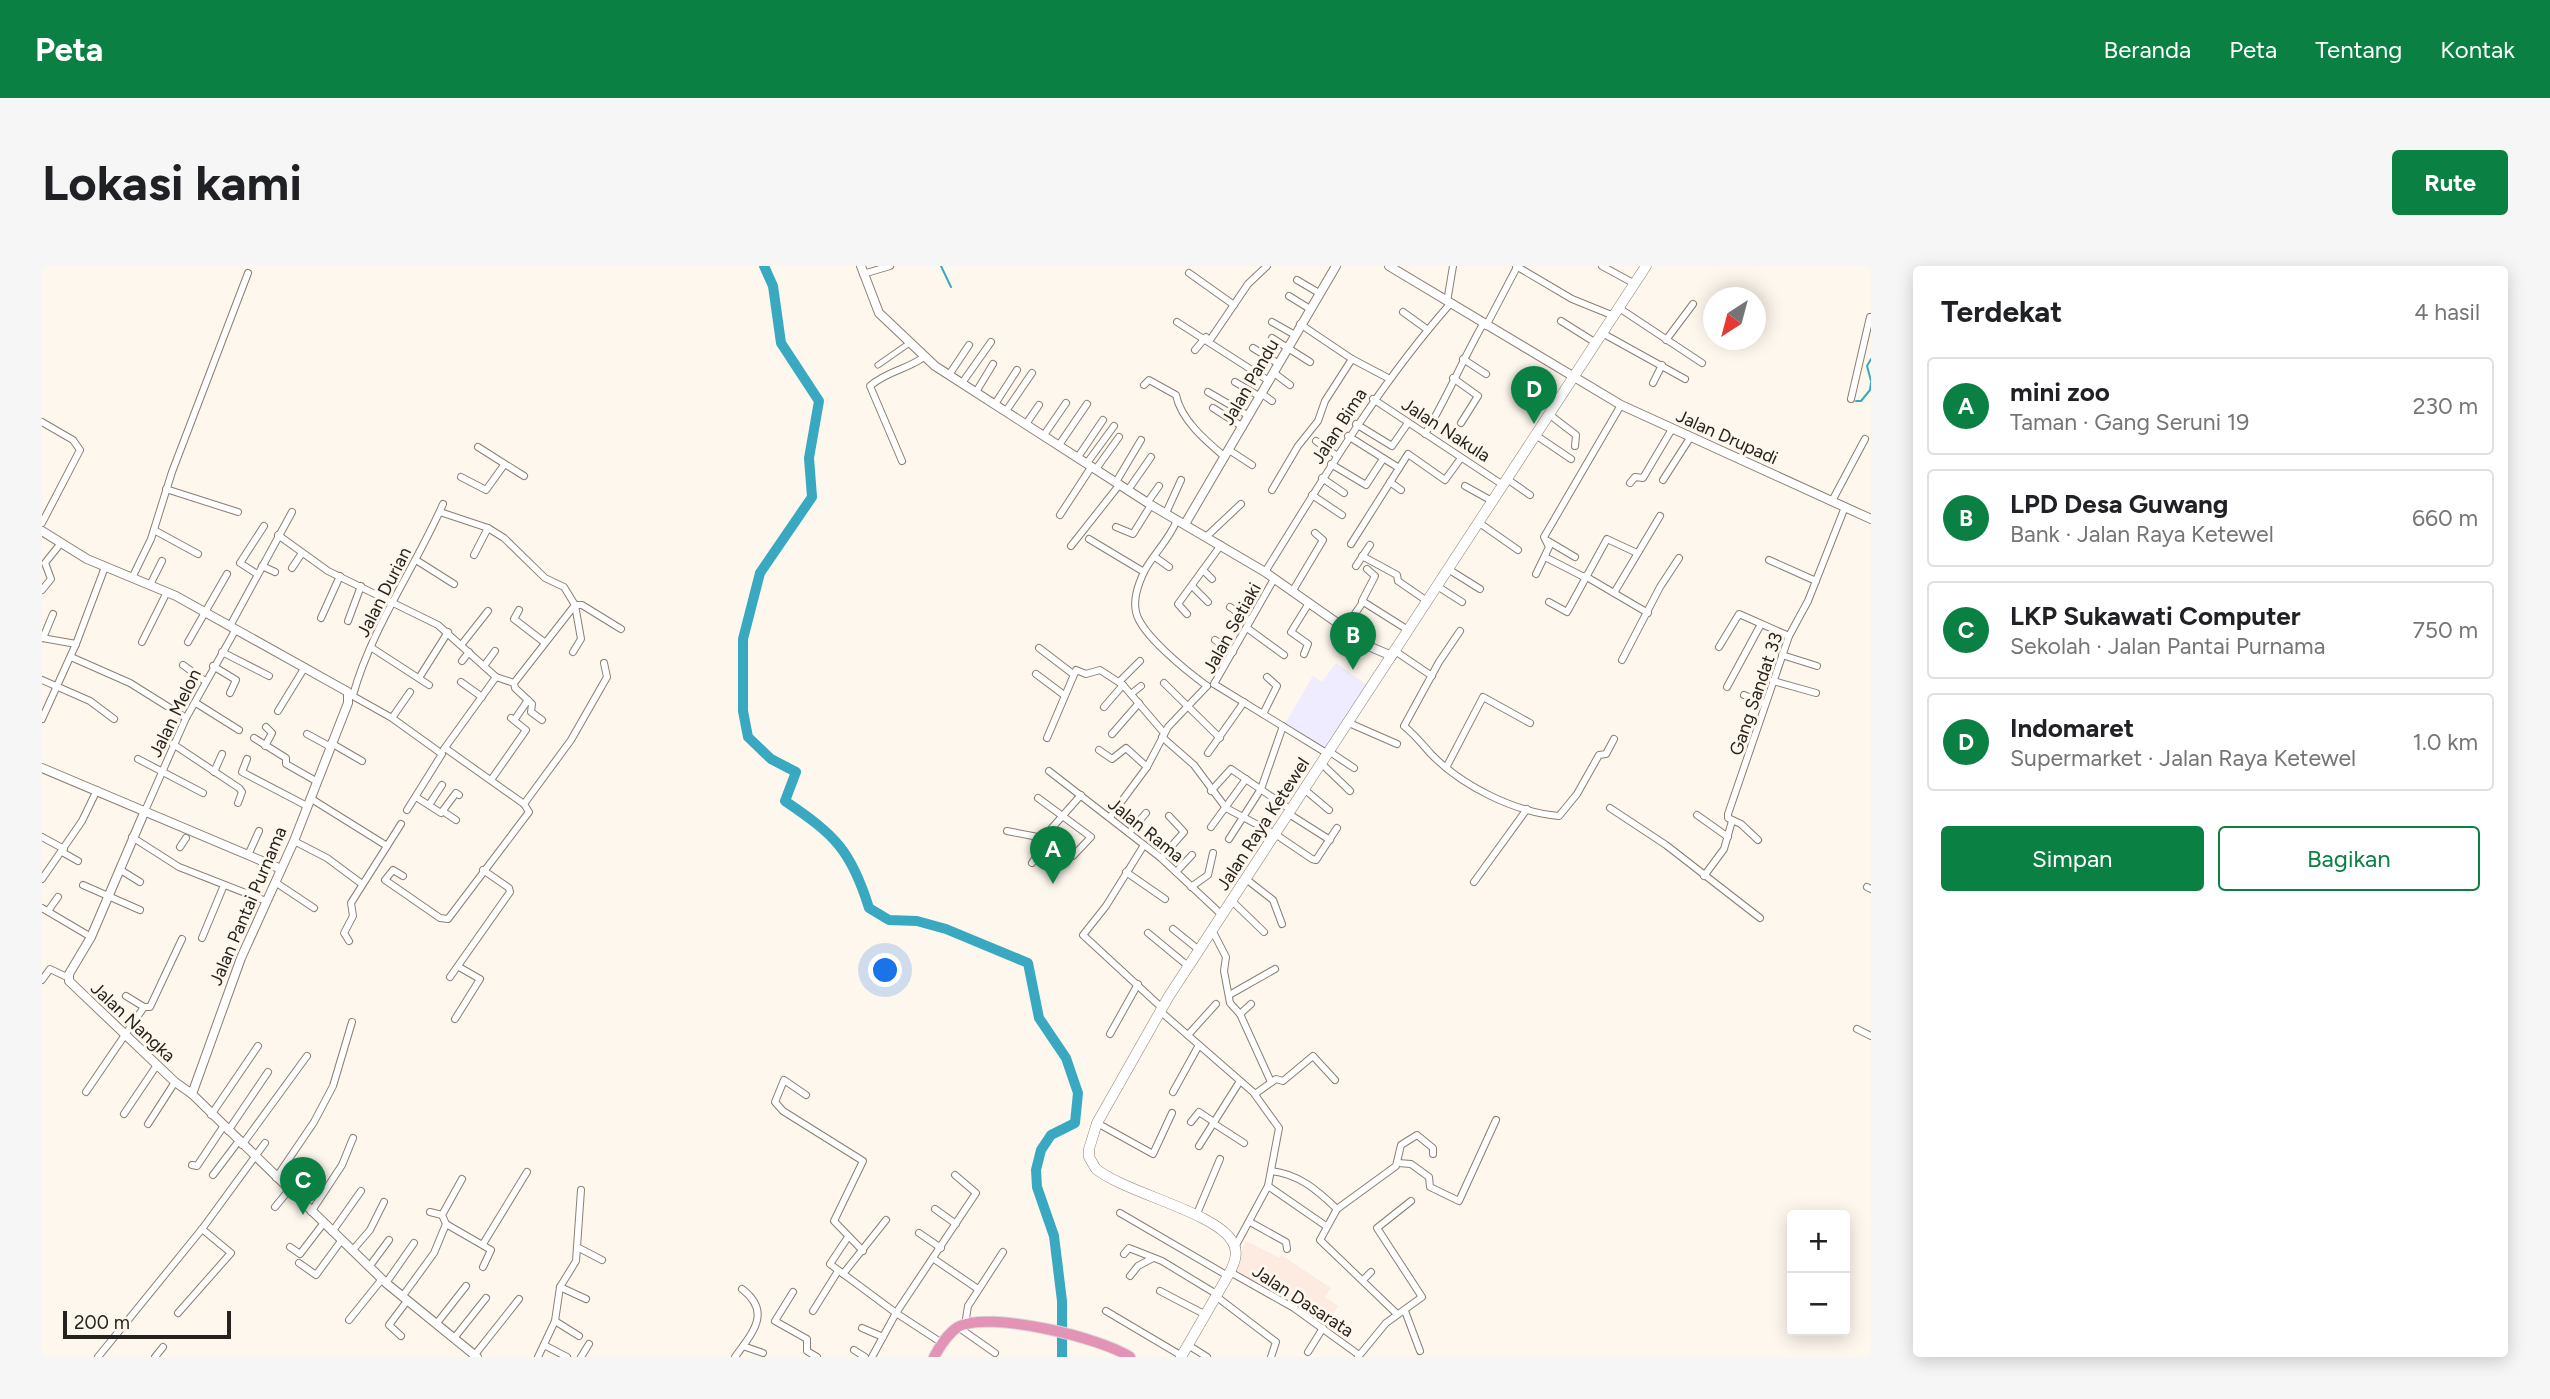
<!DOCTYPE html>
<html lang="id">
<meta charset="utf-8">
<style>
body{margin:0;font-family:Figtree,sans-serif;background:#f6f6f6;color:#202124}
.controls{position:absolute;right:21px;bottom:21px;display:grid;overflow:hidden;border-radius:7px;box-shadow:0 4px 18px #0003}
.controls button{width:63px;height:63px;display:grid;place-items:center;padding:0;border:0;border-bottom:2px solid #e0e0e0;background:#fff;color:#202124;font:35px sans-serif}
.compass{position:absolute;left:1661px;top:21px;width:63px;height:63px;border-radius:50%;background:#fff;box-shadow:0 4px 18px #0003;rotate:216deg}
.scale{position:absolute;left:21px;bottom:18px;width:168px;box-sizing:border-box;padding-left:7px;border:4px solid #26221d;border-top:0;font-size:19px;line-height:24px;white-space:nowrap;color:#26221d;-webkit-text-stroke:5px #fef7ee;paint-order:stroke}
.you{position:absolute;left:844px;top:705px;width:24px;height:24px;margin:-18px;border:5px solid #fff;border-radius:50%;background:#1a73e8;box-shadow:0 0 0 10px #1a73e833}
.badge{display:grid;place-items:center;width:46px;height:46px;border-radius:50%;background:#0b8043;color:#fff;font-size:23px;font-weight:700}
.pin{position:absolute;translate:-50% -58px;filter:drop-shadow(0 2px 4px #0008)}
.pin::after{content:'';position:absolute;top:37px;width:24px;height:21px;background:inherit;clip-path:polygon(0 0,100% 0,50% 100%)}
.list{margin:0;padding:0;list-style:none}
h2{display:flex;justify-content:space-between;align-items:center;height:91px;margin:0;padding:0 28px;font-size:30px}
h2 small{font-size:23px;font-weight:400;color:#757577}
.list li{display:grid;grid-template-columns:46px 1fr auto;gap:21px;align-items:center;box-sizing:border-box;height:98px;margin:0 14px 14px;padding:0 14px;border:2px solid #e0e0e0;border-radius:7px}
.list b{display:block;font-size:26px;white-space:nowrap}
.list p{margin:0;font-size:23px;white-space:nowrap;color:#757577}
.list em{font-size:23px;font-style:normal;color:#757577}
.actions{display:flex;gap:14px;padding:21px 28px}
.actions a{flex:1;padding:16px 0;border:2px solid #0b8043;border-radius:7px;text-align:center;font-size:24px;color:#0b8043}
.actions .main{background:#0b8043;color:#fff}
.map{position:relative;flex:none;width:1829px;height:1091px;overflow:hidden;border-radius:7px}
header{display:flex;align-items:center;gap:42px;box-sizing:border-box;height:98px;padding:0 35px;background:#0b8043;color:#fff}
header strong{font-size:33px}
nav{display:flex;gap:38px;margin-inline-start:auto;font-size:24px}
.intro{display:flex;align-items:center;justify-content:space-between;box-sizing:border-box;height:168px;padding:0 42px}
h1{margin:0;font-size:49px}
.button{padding:18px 32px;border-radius:7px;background:#0b8043;color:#fff;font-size:24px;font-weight:700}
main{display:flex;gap:42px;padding:0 42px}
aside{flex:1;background:#fff;border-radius:7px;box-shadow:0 4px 18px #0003}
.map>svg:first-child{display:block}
</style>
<header>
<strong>Peta</strong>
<nav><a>Beranda</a><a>Peta</a><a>Tentang</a><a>Kontak</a></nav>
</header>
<div class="intro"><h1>Lokasi kami</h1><a class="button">Rute</a></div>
<main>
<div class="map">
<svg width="1829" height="1091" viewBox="0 0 1829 1091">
<rect width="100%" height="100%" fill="#fef7ee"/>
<polygon fill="#fdeae1" points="1203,975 1238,992 1239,989 1289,1022 1283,1031 1296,1040 1282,1061 1193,1006"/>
<polygon fill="#eeecfe" points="1294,397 1326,420 1283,483 1243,458 1271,410 1280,416"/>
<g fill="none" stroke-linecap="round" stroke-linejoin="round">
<g stroke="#39a9c1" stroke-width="2">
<polyline points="899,0 909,21"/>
<polyline points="1829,93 1825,100 1829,115"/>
<polyline points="1814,135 1819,135 1828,124 1829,117"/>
<polyline points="1018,1091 1019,1088"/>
</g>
<path stroke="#39a9c1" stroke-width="10" d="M 722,0 L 731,20 L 739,77 L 777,135 L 767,192 L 770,231 L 718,307 L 701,373 L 701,445 L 706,471 L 729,493 L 754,506 L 743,535 C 793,569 809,584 827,642 L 847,654 L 875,655 L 904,663 L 986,697 L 997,752 L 1024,792 L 1036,827 L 1033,857 L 1009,869 L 999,884 L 994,904 L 995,921 L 1012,970 L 1020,1035 L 1020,1091"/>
<defs>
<polyline id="pedestrian" points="836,99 869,76"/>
<g id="minor">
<polyline points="1474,0 1530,33 1572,50"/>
<polyline points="1560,0 1593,18"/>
<polyline points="1147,7 1192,39"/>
<polyline points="821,8 848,0"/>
<polyline points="1255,14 1277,27"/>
<polyline points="1247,30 1268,43"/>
<polyline points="1405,36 1411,0"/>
<polyline points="1577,42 1660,97"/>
<polyline points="1361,46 1386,64"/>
<polyline points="1519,55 1554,77"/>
<polyline points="1135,56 1227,115"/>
<polyline points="1230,56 1253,69"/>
<polyline points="1258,58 1310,93 1346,112"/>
<polyline points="1444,60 1475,1"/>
<polyline points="1560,67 1643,113"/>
<polyline points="1230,72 1268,96"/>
<polyline points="1168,74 1206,18 1225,0"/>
<polyline points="1624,74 1651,38"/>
<polyline points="1211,82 1237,98"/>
<polyline points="1153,84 1164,71"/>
<polyline points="1421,93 1444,108"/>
<polyline points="1232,107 1248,119"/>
<polyline points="907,109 927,79"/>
<polyline points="1411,112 1436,130 1419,157"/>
<polyline points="1193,116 1217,130"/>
<polyline points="920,117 949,76"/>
<polyline points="1611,117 1620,99"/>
<path d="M 1102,119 L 1107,114 L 1134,129 C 1139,154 1164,175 1183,191"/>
<polyline points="934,126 951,98"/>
<polyline points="1166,126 1207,150"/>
<polyline points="1223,130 1230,135"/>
<polyline points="1331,133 1461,219"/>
<polyline points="1809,133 1828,51"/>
<polyline points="953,138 975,104"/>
<polyline points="1171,142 1201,161"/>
<polyline points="964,145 990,107"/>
<polyline points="1508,149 1534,169 1533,180"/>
<polyline points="0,156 31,174 38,184 0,257"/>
<polyline points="984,158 997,139"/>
<polyline points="1314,158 1350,180 1366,157"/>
<path d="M 1383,168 C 1405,132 1420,95 1441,58"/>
<polyline points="1002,169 1024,137"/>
<polyline points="1306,170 1357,202"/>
<polyline points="1495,170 1529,193"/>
<polyline points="1274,175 1294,189"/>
<polyline points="1017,179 1045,138"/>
<polyline points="436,181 482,210"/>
<polyline points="1187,184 1210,199"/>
<polyline points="1036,191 1061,154"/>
<path d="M 860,195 L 828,120 C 845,105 864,104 882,91"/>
<polyline points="1045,197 1072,160"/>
<polyline points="1289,198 1324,219 1341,193"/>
<polyline points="1054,203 1077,171"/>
<polyline points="419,211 444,224 462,199"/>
<polyline points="1280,212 1302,227"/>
<polyline points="1465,213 1488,229"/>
<polyline points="1621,214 1648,172"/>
<polyline points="1074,216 1099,174"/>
<polyline points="1348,216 1359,224"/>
<polyline points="1588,217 1593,211 1601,212 1630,163"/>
<polyline points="1423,220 1450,235"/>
<polyline points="124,223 196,246"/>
<polyline points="1086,224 1109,191"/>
<polyline points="1230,224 1256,180 1276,155 1283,135 1310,93"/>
<polyline points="1270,229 1300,249"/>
<polyline points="1790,235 1823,173"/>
<polyline points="1105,237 1117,220"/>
<polyline points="398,246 446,262 462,272 503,312 522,321 533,339 539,373 531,386"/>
<polyline points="1124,247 1139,214"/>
<polyline points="1018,249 1050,200"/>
<path d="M 1135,254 C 1127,274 1113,286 1103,304 C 1097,316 1091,333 1094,346 C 1099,369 1146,406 1165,420"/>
<polyline points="1436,256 1476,284"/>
<polyline points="1074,261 1091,268 1109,239"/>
<polyline points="112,264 156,288"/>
<polyline points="236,269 286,305 396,359 454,411 472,417"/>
<polyline points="1165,270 1199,238"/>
<polyline points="1047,273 1102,306"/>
<polyline points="1506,275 1533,291"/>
<polyline points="1309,278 1366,188 1403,214 1419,192"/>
<polyline points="1029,280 1078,218"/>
<polyline points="432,289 446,262"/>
<polyline points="1320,290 1355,309 1356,315 1385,335"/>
<polyline points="1113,291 1127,301"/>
<polyline points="1503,291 1542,311"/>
<polyline points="374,294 412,318"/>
<polyline points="1727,294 1774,315"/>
<polyline points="220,300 233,306"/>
<polyline points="1314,300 1328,279"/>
<polyline points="250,302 260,287"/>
<polyline points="1325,303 1333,310 1320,335 1366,364"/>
<polyline points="1406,303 1438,323"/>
<polyline points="1161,304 1170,313"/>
<path d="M 1223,306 C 1281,213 1335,121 1408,38"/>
<polyline points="215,308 198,297 222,260"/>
<polyline points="1494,308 1507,281 1502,271 1579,139"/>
<polyline points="1543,310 1606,347"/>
<polyline points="90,312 109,273 130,206 206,7"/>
<polyline points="108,319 120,295"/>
<polyline points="1150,320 1166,336"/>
<polyline points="1395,320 1420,336"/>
<polyline points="0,324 9,313 3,297 19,277"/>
<polyline points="1250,326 1281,274 1273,267"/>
<polyline points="1572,327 1618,250"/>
<polyline points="1507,336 1525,346 1565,273 1595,287"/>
<polyline points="1188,341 1208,355"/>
<polyline points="477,344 472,353 502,376"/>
<polyline points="1145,348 1136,338 1179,279"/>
<polyline points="279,352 298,310"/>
<polyline points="306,355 319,320"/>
<polyline points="188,360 250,246"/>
<polyline points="1205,362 1242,389"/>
<polyline points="1303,362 1321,336"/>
<path d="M 1418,365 L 1397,396 L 1362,460 C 1373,469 1380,478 1389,488 C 1420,520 1472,546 1517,550 L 1535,528 L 1557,489 L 1564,488 L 1572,473"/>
<polyline points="0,372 34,378"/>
<polyline points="1,372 11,348"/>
<polyline points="1173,374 1191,386"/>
<polyline points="100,376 125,326"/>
<polyline points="146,376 185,308"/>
<polyline points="420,378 446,345"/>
<polyline points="1677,381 1697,348 1747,370"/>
<polyline points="330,382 387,419"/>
<polyline points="997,382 1031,408"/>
<polyline points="1353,385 1390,410"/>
<polyline points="180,386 227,410"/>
<polyline points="1262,388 1266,378 1249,366 1267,337"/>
<polyline points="1740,389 1775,400"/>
<polyline points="29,391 88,417 144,452"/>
<polyline points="1580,394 1618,321 1637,292"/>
<polyline points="420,395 427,386"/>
<polyline points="141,399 163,415"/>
<polyline points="171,400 194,414 188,427"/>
<polyline points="442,400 453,385"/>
<polyline points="994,408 1022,429"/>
<polyline points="377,412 406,366"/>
<polyline points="0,414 48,435 72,453"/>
<polyline points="1731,415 1774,427"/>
<polyline points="419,416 440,431"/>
<polyline points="1077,416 1098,395"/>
<polyline points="1122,417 1178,472"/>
<polyline points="1172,418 1286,488"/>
<polyline points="1172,418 1232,313"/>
<polyline points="1685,421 1719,358"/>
<polyline points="1089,428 1099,420"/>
<polyline points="309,429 350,452 400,488 365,544"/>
<path d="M 311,429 C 330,361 373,302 401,238"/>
<polyline points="1702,429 1723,438"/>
<polyline points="154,437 197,464"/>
<polyline points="1062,441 1081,419"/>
<polyline points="236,445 263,401"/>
<polyline points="1221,448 1235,420 1225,411"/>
<polyline points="350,452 368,426"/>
<polyline points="0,453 34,378 63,301"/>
<polyline points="473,453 486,434"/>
<polyline points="500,454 489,446 490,438 473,422 472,417 533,339 540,339 579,363"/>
<polyline points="1307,457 1355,478"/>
<polyline points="265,468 287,480"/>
<polyline points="1070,468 1097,437"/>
<polyline points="1120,471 1152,499 1184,542 1233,568 1270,593 1274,594 1295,562"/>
<polyline points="212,472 244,492 244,498 274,515"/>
<polyline points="1005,472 1034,404 1044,408 1058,404 1081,419 1122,467"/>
<polyline points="289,477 320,495"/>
<polyline points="131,478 197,522 200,526 196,537"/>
<polyline points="223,480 230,467 224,461"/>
<polyline points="402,483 454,411"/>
<polyline points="1057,484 1070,493 1084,482 1105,501"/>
<polyline points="1288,486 1312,502"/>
<polyline points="1166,487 1202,436"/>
<polyline points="96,493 161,527"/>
<polyline points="205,493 200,506 265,540"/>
<polyline points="1279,497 1308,525"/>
<polyline points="1405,500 1441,431 1488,457"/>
<polyline points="1007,505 1119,592 1180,649"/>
<polyline points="172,506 180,488"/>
<polyline points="449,514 484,464 469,452"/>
<polyline points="1262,523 1287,544"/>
<polyline points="1169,525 1189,503 1249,544"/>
<polyline points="374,531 399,547 414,527 417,529"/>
<polyline points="268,532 345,580"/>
<polyline points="996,532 1049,571 1031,590 1004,569"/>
<polyline points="482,538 529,474 565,411 562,397"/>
<polyline points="387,539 400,519"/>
<polyline points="1568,542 1624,579 1718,652"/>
<polyline points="402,546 414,554"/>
<polyline points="102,547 144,452 194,363"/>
<polyline points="1247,548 1288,574"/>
<polyline points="1655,549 1686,571"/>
<polyline points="1068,551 1105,501 1126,461 1165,420"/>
<polyline points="1169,561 1204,513"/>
<polyline points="965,565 1001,572 1039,529"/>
<polyline points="1087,567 1104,547"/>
<polyline points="0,571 22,583"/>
<polyline points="90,571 137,601 224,635"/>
<polyline points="1187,573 1219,523 1241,460"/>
<polyline points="1716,574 1699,558 1686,552 1686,548 1747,370 1766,335 1803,241"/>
<polyline points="252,575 285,592 320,618"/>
<polyline points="1102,579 1064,640 1041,669 1120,742"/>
<polyline points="138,581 144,572"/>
<polyline points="20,586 36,595"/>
<polyline points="207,587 217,565"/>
<polyline points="1119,592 1142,566 1127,550"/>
<polyline points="990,597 1004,575 1003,572"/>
<polyline points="77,603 98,616"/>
<polyline points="1084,606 1123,633"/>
<polyline points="1134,606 1150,589"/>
<polyline points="361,610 351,604 343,614 398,652 406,653 487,546 482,538 403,482"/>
<polyline points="1662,610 1682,583 1690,555"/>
<polyline points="0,613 40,555 55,524"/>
<polyline points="1204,613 1231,634 1240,658"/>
<polyline points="233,616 272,642"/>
<polyline points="1432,616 1485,543"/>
<polyline points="41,619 98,644"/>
<polyline points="1149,621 1166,609 1171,587"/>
<polyline points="1825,621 1829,623"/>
<polyline points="1190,635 1222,666"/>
<polyline points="0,642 49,671"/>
<polyline points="6,645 16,631"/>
<polyline points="1131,663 1157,684"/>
<polyline points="1170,664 1184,691 1182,705 1188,737 1198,748 1229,816"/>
<polyline points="1106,667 1146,700"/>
<polyline points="160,672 182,619"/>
<polyline points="307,675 302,667 311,650 309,637 359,558"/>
<polyline points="408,711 468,626 467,622 441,604"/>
<polyline points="0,714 8,703 27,712"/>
<polyline points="1189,728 1233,703"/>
<polyline points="84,730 102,741"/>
<polyline points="1118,745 1211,826 1237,862 1226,920 1193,981"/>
<polyline points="1198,748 1209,738"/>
<polyline points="413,753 438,713 417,701"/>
<polyline points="1815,763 1829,770"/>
<polyline points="1068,768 1096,718"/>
<polyline points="1146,769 1174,738"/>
<polyline points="44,826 102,741 108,741 140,673"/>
<polyline points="1131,826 1157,779"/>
<polyline points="1213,828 1234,813 1241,815 1271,790 1293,814"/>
<polyline points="764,829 742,814 733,836 741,845 821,895 792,955 821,985"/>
<polyline points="82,848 115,799"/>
<polyline points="169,849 216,780"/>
<polyline points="1149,856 1157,846 1172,856"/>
<polyline points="1055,857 1111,888 1130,847"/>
<polyline points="1171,857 1202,877"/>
<polyline points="106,858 133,816"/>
<polyline points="186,865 226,806"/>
<polyline points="200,879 265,790"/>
<polyline points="1157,880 1198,815"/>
<polyline points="1356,897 1369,898 1387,911 1388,921 1417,935 1454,854"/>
<polyline points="150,899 155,900 181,861"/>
<path d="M 1229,905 C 1257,908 1275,924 1295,943"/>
<polyline points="171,909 196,876"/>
<polyline points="234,912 272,856 291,820 310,756"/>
<polyline points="1226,920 1284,960"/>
<polyline points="233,941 247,924"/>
<polyline points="893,943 914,958"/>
<polyline points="269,946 300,899 311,872"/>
<polyline points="388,946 400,949"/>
<polyline points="1078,947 1186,1010"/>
<polyline points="1154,950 1178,893"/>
<polyline points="1208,956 1244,976 1245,983"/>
<polyline points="404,958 449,984 441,1001"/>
<polyline points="290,966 319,925"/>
<polyline points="877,967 899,982"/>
<polyline points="806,971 788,998 854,1047 830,1091"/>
<polyline points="441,978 485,906"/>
<polyline points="248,981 258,988 281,958"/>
<polyline points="535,981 560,994"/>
<polyline points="310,985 328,964 342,936"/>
<polyline points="1082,988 1087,982 1120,995 1176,1029"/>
<polyline points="892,993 936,1023"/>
<polyline points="257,997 274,1009 299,975"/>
<polyline points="327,1001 347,974"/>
<polyline points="1188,1006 1252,1042 1317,1089"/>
<polyline points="801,1008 844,954"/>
<polyline points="1088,1010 1096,1000 1111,992"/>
<polyline points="1321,1014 1329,1006"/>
<polyline points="344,1017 372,977"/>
<polyline points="518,1021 534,995 539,924"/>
<polyline points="1118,1025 1164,1049"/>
<polyline points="751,1026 733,1055 765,1073 765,1085 775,1091"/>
<polyline points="360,1031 392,987 404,958 400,949 420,913"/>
<polyline points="1175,1031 1234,1076 1229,1091"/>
<polyline points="771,1045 796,1005"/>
<polyline points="1064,1045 1140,1090"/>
<polyline points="1363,1045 1378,1085"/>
<polyline points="136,1047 189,987 160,963"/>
<polyline points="1355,1048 1278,974 1295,943 1354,900 1359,879 1375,869 1391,882 1391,888"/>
<polyline points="307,1054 340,1013"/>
<polyline points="513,1055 537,1070"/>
<polyline points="395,1057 424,1020"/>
<polyline points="923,1059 926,1040 961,986"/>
<polyline points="916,1061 953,1087"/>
<polyline points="820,1062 841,1071"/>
<polyline points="359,1070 347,1059 365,1035"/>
<polyline points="413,1071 444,1032"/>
<polyline points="900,1077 854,1047 934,927 913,909"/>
<polyline points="502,1079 525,1091"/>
<polyline points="1146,1079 1165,1091"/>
<polyline points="701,1080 721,1087"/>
<polyline points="812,1084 823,1091"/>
<polyline points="1266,1086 1281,1062"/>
<polyline points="56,1091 160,963 223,877"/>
<polyline points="113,1091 121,1081"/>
<polyline points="431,1091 477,1033"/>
<polyline points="496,1091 513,1055 518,1021 544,1033"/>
<polyline points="539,1091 547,1078"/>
<path d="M 693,1091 C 711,1066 730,1046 700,1023"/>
<polyline points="1316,1091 1344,1057 1380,1031 1335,962 1369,935"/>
</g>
<g id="tertiary">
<polyline points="819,0 837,47 893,100 1109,239 1223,306 1331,382 1350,390"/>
<polyline points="1347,0 1579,139 1829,253"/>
<polyline points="1143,258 1294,0"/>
<polyline points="0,265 45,293 134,330 306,426 306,437 252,575 199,692 150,828 344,1017 435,1091"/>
<polyline points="0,502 239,603"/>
<polyline points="102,547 49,671 27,708 27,715 133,816 150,828"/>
</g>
<path id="secondary" d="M 1139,1091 L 1188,1006 C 1193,996 1197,985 1190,975 C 1173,946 1084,927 1054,903 L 1047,891 L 1047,883 L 1055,857 L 1127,730 L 1604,0"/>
<path id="trunk" d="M 892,1091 C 898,1080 905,1068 916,1061 C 946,1044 1060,1072 1088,1091"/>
</defs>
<use href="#pedestrian" stroke="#8a7f72" stroke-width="7"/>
<use href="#minor" stroke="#8a7f72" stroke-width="8"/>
<use href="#tertiary" stroke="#8a7f72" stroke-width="10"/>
<use href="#secondary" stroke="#8a7f72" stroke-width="11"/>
<use href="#trunk" stroke="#d8d7d6" stroke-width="12"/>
<use href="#pedestrian" stroke="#fff" stroke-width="5"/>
<use href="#minor" stroke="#fff" stroke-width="6"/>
<use href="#tertiary" stroke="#fff" stroke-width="8"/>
<use href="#secondary" stroke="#fff" stroke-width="10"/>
<use href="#trunk" stroke="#e394b6" stroke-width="10"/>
</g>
<g text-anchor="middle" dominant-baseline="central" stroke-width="6" stroke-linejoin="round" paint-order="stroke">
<g font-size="18" fill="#26221d" stroke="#fef7ee">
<text transform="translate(1208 116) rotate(-60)">Jalan Pandu</text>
<text transform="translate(1297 160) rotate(-57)">Jalan Bima</text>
<text transform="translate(1404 164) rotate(33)">Jalan Nakula</text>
<text transform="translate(1685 171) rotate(24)">Jalan Drupadi</text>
<text transform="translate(342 326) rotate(-63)">Jalan Durian</text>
<text transform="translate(1190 362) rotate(-61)">Jalan Setiaki</text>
<text transform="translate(1714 428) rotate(-71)">Gang Sandat 33</text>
<text transform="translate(133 447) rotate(-64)">Jalan Melon</text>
<text transform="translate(1221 558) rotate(-57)">Jalan Raya Ketewel</text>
<text transform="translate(1104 564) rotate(39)">Jalan Rama</text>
<text transform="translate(206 640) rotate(-67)">Jalan Pantai Purnama</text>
<text transform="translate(91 756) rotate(43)">Jalan Nangka</text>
<text transform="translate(1261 1035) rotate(33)">Jalan Dasarata</text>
</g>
</g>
</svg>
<div class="controls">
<button>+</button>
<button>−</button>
</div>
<svg class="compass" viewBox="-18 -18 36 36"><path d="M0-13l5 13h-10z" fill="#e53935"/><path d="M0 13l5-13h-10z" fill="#757577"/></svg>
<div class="scale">200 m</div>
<div class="you"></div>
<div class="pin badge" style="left:1011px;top:618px">A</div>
<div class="pin badge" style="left:1311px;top:404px">B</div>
<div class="pin badge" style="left:261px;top:949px">C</div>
<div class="pin badge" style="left:1492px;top:158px">D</div>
</div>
<aside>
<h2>Terdekat<small>4 hasil</small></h2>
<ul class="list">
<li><span class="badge">A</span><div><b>mini zoo</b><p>Taman · Gang Seruni 19</p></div><em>230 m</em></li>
<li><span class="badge">B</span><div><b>LPD Desa Guwang</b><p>Bank · Jalan Raya Ketewel</p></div><em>660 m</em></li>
<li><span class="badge">C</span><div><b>LKP Sukawati Computer</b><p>Sekolah · Jalan Pantai Purnama</p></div><em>750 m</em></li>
<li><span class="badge">D</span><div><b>Indomaret</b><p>Supermarket · Jalan Raya Ketewel</p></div><em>1.0 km</em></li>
</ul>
<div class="actions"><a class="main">Simpan</a><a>Bagikan</a></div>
</aside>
</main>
